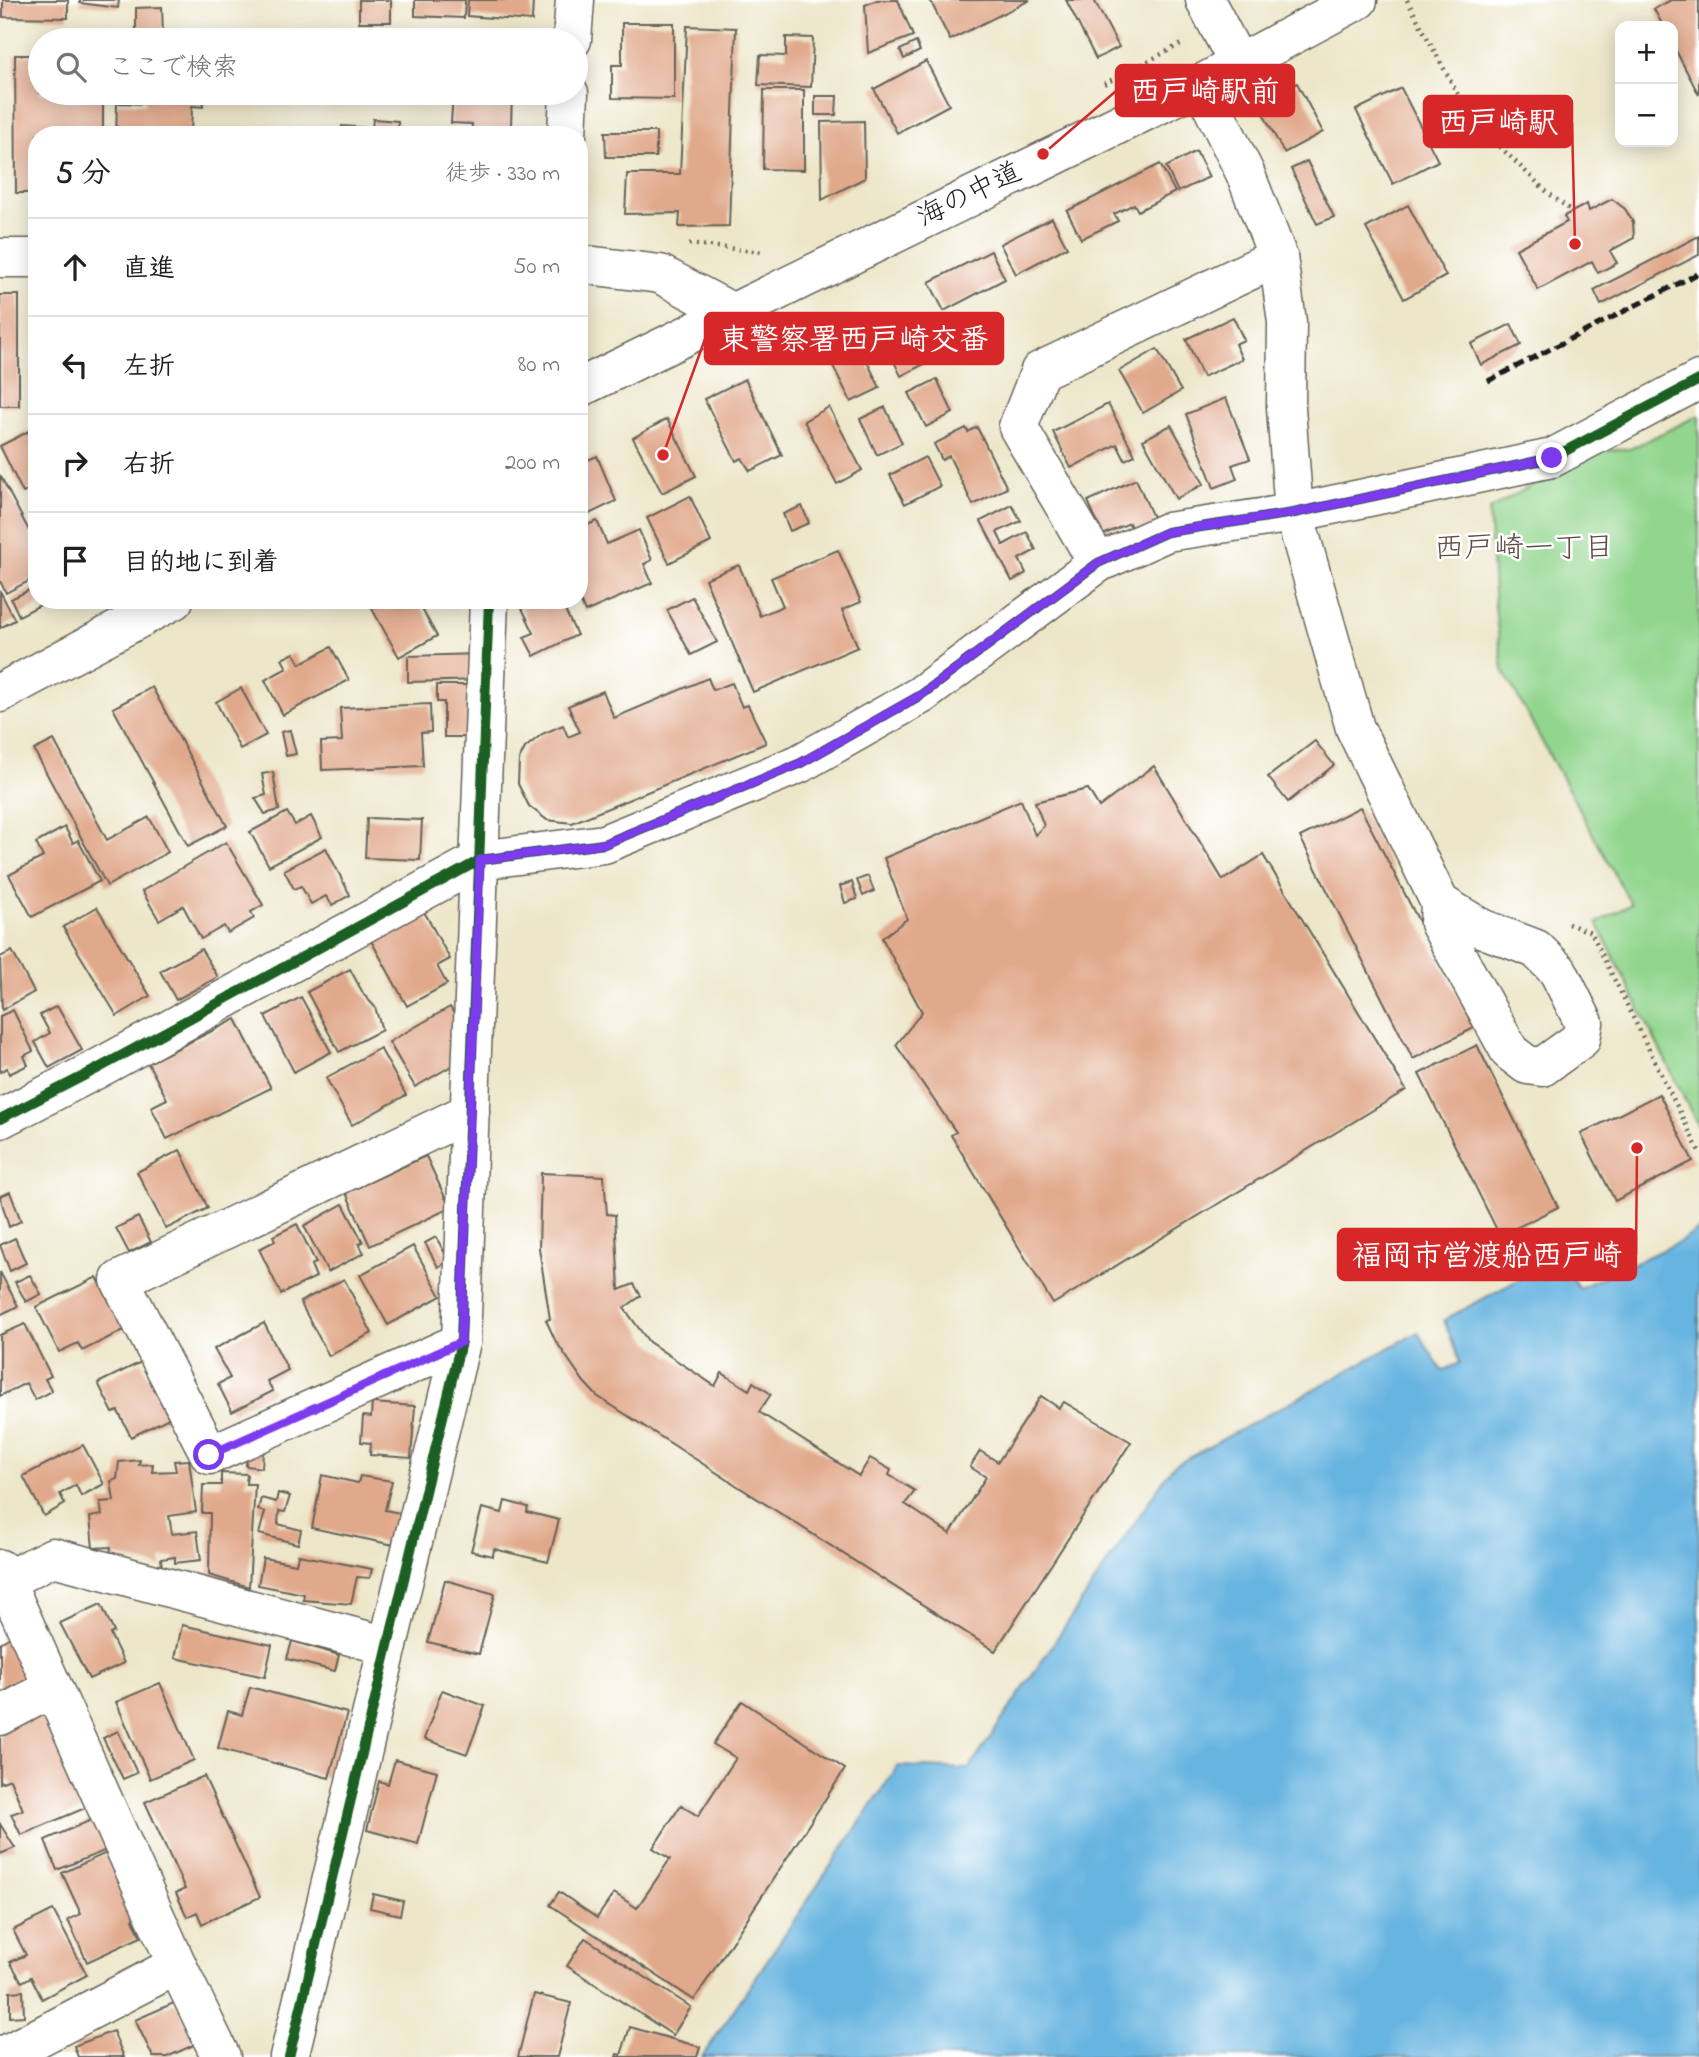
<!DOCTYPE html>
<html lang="ja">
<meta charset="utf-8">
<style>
body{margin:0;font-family:"Indie Flower","Klee One",sans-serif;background:#f2f2f2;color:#202124}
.controls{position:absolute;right:21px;top:21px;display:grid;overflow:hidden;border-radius:14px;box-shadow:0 4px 18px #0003}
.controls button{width:63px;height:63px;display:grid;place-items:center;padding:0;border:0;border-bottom:2px solid #e0e0e0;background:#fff;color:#202124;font:35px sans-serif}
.stop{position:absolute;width:21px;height:21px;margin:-16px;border:5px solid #7c3aed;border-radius:50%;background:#fff}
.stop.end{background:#7c3aed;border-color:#fff;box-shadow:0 2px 7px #0008}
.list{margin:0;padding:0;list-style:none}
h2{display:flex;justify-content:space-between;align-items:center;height:91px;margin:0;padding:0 28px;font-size:30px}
h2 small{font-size:23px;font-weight:400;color:#757577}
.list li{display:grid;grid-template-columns:46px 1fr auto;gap:21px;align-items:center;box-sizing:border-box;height:98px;padding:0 28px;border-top:2px solid #e0e0e0}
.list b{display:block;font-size:26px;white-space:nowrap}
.list em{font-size:23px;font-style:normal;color:#757577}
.icon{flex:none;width:38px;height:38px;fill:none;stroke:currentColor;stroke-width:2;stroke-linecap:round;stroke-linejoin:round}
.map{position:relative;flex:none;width:1699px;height:2057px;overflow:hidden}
.search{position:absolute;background:#fff;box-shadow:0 4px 18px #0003;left:28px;top:28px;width:560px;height:77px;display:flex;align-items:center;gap:18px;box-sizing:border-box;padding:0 24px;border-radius:38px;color:#757577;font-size:26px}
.panel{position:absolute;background:#fff;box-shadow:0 4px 18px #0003;left:28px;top:126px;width:560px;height:483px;border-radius:28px}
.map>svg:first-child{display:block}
</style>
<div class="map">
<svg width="1699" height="2057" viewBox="0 0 1699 2057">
<rect width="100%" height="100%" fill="#fff"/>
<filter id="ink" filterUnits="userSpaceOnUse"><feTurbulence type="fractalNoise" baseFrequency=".0143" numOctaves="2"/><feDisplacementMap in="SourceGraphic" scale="14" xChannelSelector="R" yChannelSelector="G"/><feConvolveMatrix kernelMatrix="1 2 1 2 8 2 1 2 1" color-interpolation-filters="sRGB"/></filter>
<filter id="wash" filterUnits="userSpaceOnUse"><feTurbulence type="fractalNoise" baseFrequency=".00686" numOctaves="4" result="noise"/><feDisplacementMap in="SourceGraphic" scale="28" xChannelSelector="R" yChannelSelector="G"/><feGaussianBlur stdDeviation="1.57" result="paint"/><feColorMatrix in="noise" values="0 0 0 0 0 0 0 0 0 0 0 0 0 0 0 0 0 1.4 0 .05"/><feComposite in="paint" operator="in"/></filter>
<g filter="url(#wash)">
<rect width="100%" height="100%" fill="#ede6c9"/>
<polygon fill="#92d68e" stroke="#577955" stroke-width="2" points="1699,415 1699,1128 1597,923 1631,904 1503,670 1495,608 1489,510 1593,450 1630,449"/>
<polygon fill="#66b4e0" stroke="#41687e" stroke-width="2" points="1699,1229 1699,2057 702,2057 898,1766 969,1769 1172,1467 1418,1332 1442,1371 1460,1363 1444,1320 1558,1258 1579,1288 1680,1242"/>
<g id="blocks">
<g fill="#e1a98b">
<polygon points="3,0 68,0 68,18 3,17"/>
<polygon points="80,0 119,0 118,8 80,3"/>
<rect x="359" y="0" width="32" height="22"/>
<polygon points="415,0 465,0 464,18 415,16"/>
<polygon points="468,0 533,0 532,21 467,16"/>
<polygon points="877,0 898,0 913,36 868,53 865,5"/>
<polygon points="930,0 1030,0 950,40"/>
<polygon points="1066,0 1094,0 1119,47 1096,59"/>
<polygon points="1671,0 1699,0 1699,95 1673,45 1673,26 1663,26 1654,9"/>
<polygon points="162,7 163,35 136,36 136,8"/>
<polygon points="622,23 674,23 674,99 612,98 612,65 622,65"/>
<polygon points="687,26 736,28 729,226 679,227 680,213 625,214 627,174 680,174"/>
<polygon points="358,34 400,38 400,40 358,40"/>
<polygon points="786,37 813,38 811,87 758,85 760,55 786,56"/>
<polygon points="916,42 920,51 904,59 900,50"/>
<polygon points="15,55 40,55 40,93 103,93 103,135 37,135 37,193 16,193"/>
<polygon points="926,61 949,105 897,133 874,89"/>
<polygon points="1297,83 1323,132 1284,153 1258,104"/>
<polygon points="1401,88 1438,161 1393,184 1356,110"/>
<polygon points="764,90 804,90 804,170 763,169"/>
<polygon points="146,93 203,93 203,107 192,106 191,135 116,135 117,103 146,104"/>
<polygon points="453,93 512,93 511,126 521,126 521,135 471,135 472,124 451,123"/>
<polygon points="815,96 837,96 836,115 815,115"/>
<polygon points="373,119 398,121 398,135 342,135 342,126 372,128"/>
<polygon points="864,121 865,178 822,200 821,122"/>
<polygon points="605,132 656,132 656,157 606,157"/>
<polygon points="1196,151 1209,177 1178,192 1166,167"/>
<polygon points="1307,161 1334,217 1317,224 1291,169"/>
<polygon points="1160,164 1175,192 1138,211 1134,204 1114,214 1118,221 1081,239 1067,211"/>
<polygon points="1612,199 1625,209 1633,222 1634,238 1610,251 1617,263 1598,273 1592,261 1538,290 1516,249 1567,222 1564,216 1587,204 1589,211"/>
<polygon points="1408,205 1446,276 1404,299 1366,228"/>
<polygon points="1052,218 1067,247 1016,274 1000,244"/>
<polygon points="1699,236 1699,255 1601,305 1594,290"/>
<polygon points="991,251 1005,279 944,311 929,282"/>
<rect x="0" y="295" width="19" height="111"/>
<polygon points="1233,317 1244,340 1235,344 1242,359 1203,377 1186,339"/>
<polygon points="1511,324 1521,345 1481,365 1471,344"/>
<polygon points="911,327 928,362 901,376 884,341"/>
<polygon points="1157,349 1181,391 1143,413 1119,371"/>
<polygon points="862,351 880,388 851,402 833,366"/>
<polygon points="745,379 782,455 750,471 742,458 736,461 704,399"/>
<polygon points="937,379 953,413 926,427 909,393"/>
<polygon points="1226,398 1250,459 1232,465 1237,479 1214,488 1186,414"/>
<polygon points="1108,404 1135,455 1125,460 1117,444 1071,468 1053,432"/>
<polygon points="829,407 862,470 837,484 804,421"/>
<polygon points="885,407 902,443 877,455 860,419"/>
<polygon points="667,419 696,476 662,493 633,438"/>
<polygon points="1171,425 1204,484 1176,499 1143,440"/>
<polygon points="37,427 37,486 23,493 0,446"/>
<polygon points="977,427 1007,488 973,505 949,456 942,460 934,444 966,428 968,432"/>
<polygon points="597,456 616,501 585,516 579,503 579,464"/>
<polygon points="925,457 940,486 905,504 890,475"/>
<polygon points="0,475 37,546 37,577 6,593 0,581"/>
<polygon points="1136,479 1156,524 1134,534 1129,523 1103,535 1088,501"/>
<polygon points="690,496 711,542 669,563 647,518"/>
<polygon points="1012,505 1021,521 997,532 1003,545 1027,532 1036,550 1019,559 1026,573 1012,581 981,521"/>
<polygon points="802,506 809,523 790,531 783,514"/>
<polygon points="597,521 607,544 639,530 652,560 644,564 652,583 585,612 579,598 579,528"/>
<polygon points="838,550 861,602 842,610 858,647 753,692 705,579 739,565 760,616 783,606 771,578"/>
<polygon points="37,586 37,600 50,600 19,616 11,599"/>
<polygon points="0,591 15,620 0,628"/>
<polygon points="692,597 717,642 691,655 667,610"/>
<polygon points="388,600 417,600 437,636 399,657 372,609"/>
<polygon points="518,600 560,600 577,635 534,656 524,637 534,633"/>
<polygon points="331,647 349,680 283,715 265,680 287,668 282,659 294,653 300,664"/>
<polygon points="482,654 482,680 408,682 408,656"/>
<polygon points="708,678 713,690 732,683 742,707 748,705 766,743 572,823 547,820 529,806 518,784 519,760 525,748 542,734 563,725 568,737 580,732 568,706 603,691 614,718"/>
<polygon points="437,685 470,685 470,737 444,737 444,702 437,702"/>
<polygon points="152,687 227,826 188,846 113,708"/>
<polygon points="241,688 266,735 240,749 216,702"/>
<polygon points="430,704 431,732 421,733 423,766 322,770 321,742 342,741 340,708"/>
<polygon points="290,730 296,754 286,756 281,732"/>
<polygon points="54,740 107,840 149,817 168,852 107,886 34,750"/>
<polygon points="1315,741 1334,765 1288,802 1268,777"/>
<polygon points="1154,766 1223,880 1263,855 1406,1090 1053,1304 951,1135 956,1132 896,1045 922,1012 882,938 907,919 884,858 1021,800 1035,835 1044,826 1035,802 1088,789 1099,807"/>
<polygon points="273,772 279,810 265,814 255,798 266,795 262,774"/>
<polygon points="1360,807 1474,1028 1413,1059 1300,837"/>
<polygon points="287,812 295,825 311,816 322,837 269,866 250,832"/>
<polygon points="367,818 422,820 420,860 365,858"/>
<polygon points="65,827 73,843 78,840 100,881 32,917 9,875 43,857 36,843"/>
<polygon points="226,842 263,905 251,912 254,918 228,933 224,926 201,939 183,906 159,920 142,891"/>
<polygon points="326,848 350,895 332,905 326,896 311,904 301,886 294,889 284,870"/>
<polygon points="868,876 874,891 863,896 857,880"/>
<polygon points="852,882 857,899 845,903 840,886"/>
<polygon points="97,907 150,996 117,1016 63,927"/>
<polygon points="422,908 450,959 437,966 447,984 407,1006 369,937"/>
<polygon points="201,949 218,977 176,1000 160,971"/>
<polygon points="12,951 34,992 2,1010 0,957"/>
<polygon points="350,969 364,995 375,1007 382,1030 339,1052 307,992"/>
<polygon points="301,997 331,1052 294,1072 265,1016"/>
<polygon points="57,1006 82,1050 49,1068 35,1042 50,1033 40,1015"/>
<polygon points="450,1007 463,1029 462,1060 415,1087 389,1042"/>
<polygon points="13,1010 33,1051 24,1056 28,1065 9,1074 7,1068 0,1072 0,1016"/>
<polygon points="236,1019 271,1088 167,1139 151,1107 167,1099 148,1063"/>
<polygon points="1477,1045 1558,1207 1500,1236 1419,1074"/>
<polygon points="380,1048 406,1095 352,1125 326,1078"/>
<polygon points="1659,1094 1693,1161 1615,1201 1581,1134"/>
<polygon points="180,1150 208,1208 166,1229 137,1172"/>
<polygon points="426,1156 450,1208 370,1246 346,1193"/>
<polygon points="541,1173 604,1176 607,1214 615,1215 619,1290 634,1284 641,1296 624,1308 649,1342 715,1386 722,1373 749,1390 753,1382 771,1394 759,1412 859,1476 870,1458 891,1470 889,1475 915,1491 905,1504 950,1534 986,1477 970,1467 980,1451 998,1462 1041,1396 1059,1408 1064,1402 1131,1442 995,1651 597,1396 584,1382 555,1340 546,1320 550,1319 539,1248"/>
<polygon points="10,1192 21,1221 9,1227 0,1196"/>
<polygon points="343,1204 363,1242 359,1244 364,1253 328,1272 304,1226"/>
<polygon points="138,1217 151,1242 129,1253 116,1228"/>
<polygon points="297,1224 316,1263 311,1265 316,1277 281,1294 259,1249 275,1241 273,1236"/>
<polygon points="436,1237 449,1261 438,1267 425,1243"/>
<polygon points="15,1238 26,1263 10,1271 0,1245"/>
<polygon points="413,1246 441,1296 388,1325 360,1275"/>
<polygon points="0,1272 18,1306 0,1315"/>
<polygon points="30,1275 41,1294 26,1302 15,1282"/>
<polygon points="97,1277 124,1330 82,1351 78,1343 59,1352 36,1307"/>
<polygon points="344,1279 372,1333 329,1356 300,1302"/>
<polygon points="264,1323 288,1370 267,1381 273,1391 232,1412 218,1384 230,1378 214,1349"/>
<polygon points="25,1324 51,1376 45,1379 52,1391 35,1400 26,1383 0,1396 0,1335"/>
<polygon points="141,1362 169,1418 131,1437 118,1411 113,1413 98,1383"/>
<polygon points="372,1403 415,1406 411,1458 370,1455 371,1443 361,1442 363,1416 371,1417"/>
<polygon points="83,1445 104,1484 81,1496 76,1485 60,1494 65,1504 44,1516 23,1476"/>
<polygon points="247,1452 263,1452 262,1468 246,1466"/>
<polygon points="140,1460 139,1465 153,1464 152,1472 176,1471 174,1461 189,1460 196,1512 169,1516 172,1534 197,1531 201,1560 175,1563 175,1557 161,1559 162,1568 110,1554 111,1547 93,1548 90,1517 102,1515 100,1502 114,1501 111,1481 117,1479 119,1462"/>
<polygon points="221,1473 247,1474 246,1484 255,1484 249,1587 209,1575 210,1513 202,1513 203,1485 221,1485"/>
<polygon points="322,1475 358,1483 360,1476 392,1481 385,1510 400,1513 394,1545 312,1528"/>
<polygon points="278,1493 290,1496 285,1512 279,1511 278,1524 301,1530 298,1544 259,1534 265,1512 258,1510 261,1498 276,1502"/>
<polygon points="505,1501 528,1507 527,1512 559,1520 548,1562 494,1549 493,1556 471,1551 482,1508 502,1513"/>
<polygon points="298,1555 372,1569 370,1578 357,1577 351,1604 303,1600 304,1594 258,1585 263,1558 296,1564"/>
<polygon points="445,1580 495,1594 479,1654 428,1642"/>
<polygon points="101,1604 114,1632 110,1634 124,1663 89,1679 60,1623"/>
<polygon points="182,1625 272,1645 265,1677 175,1658"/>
<polygon points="14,1635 30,1678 0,1694 0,1643"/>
<polygon points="292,1641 339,1655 335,1671 287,1659"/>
<polygon points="160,1683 194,1760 150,1779 116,1702"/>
<polygon points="250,1687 347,1713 329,1778 218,1748 228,1711 242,1715"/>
<polygon points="442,1690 485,1706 467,1754 424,1739"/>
<polygon points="742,1701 845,1769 694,2000 550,1905 559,1892 597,1918 614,1893 637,1908 670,1859 653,1848 681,1805 698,1816 736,1758 713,1744"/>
<polygon points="48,1710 90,1806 21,1835 11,1814 23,1810 10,1779 0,1783 0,1731"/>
<polygon points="118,1731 137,1773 123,1779 103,1738"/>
<polygon points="395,1760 437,1771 418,1844 367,1830 379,1781 388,1784"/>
<polygon points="204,1776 260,1897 202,1924 197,1912 187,1917 176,1893 185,1889 145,1802"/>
<polygon points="96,1818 109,1849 57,1870 45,1840"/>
<polygon points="0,1824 15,1848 0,1854"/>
<polygon points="115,1849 145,1914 133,1919 141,1937 87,1962 68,1920 81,1914 62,1873"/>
<polygon points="373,1894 403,1901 400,1915 370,1908"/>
<polygon points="53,1910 87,1975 42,1999 31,1977 22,1982 10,1962 26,1955 13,1930"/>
<polygon points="585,1938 691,2007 673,2035 567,1966"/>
<polygon points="23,1991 24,2016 10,2017 10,1992"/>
<polygon points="534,1994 571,2003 557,2057 518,2057"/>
<polygon points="176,2002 196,2044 167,2057 153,2057 135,2020"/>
<polygon points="630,2027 700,2047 697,2057 616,2057 617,2054 621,2055"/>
<polygon points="113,2031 124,2057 78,2057 74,2046"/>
</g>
</g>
</g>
<g filter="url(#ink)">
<use href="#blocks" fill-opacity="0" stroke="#656359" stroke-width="2"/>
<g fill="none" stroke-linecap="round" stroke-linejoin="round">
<defs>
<g id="minor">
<polyline points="1205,0 1238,63"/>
<polyline points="572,40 575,0"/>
<polyline points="1201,84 1245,173 1278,257 1287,322 1286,408 1294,513 1355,728 1440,903 1439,923 1510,1052 1527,1065 1542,1067 1581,1039 1584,1023 1558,971 1536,949 1481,928 1440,903"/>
<polyline points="567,135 569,93"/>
<polyline points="0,258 37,258"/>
<polyline points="579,264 660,274 731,312"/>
<polyline points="579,388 1201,84 1358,0"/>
<polyline points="1098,563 1018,427 1040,371 1278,257"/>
<polyline points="0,693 174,600"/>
<polyline points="0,1119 97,1069 480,860 604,844 799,764 921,695 1098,563 1167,532 1294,513 1552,458 1699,380"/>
<polyline points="461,1342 210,1455 120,1280 470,1112"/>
<polyline points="0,1569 177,1965 221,2057"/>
<polyline points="5,1581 53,1557 388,1646"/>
<polyline points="0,1716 53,1688"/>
<polyline points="1,2057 177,1965"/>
<polyline points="289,2057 461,1342 489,600"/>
</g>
</defs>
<use href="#minor" stroke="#656359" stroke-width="41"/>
<g stroke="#656359" stroke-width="4.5" stroke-dasharray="2 5" stroke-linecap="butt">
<polyline points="1407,0 1471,119 1547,192 1573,212"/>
<polyline points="1104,84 1183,43"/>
<polyline points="689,244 764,252"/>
<polyline points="1568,924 1591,932 1699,1151"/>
</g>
<use href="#minor" stroke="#fff" stroke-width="38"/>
<polyline stroke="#1c1c1c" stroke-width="5" stroke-dasharray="10 5" stroke-linecap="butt" points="1488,381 1699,273"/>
<defs>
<g id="cycleway">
<polyline points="0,1119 97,1069 480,860 604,844 799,764 921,695 1098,563 1167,532 1294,513 1552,458 1699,380"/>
<polyline points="289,2057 461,1342 489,600"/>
</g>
</defs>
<use href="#cycleway" stroke="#fff" stroke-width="15"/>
<use href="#cycleway" stroke="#1b5e20" stroke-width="10"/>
</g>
</g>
<g fill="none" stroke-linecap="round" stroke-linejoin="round" filter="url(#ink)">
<polyline stroke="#7c3aed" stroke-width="9" points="209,1455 461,1342 480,860 604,844 799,764 921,695 1098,563 1167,532 1294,513 1552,458"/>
</g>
<g text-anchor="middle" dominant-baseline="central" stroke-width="5" stroke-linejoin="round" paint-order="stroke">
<g font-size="28" fill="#1c1c1c" stroke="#fff">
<text transform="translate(970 196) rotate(-26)">海の中道</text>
</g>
<g font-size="30" fill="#614d43" stroke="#fff">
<text x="1524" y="550">西戸崎一丁目</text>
</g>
</g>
<path fill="none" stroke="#d62828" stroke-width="2.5" d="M1043 154L1116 91M1575 244L1572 122M663 455L705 339M1637 1148L1636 1255"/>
<g fill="#d62828" stroke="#fff" stroke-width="2.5">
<circle cx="1043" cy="154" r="7"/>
<circle cx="1575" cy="244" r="7"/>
<circle cx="663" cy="455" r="7"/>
<circle cx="1637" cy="1148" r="7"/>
</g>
<g fill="#d62828" stroke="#d62828" stroke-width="2.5">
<rect x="1116" y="65" width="178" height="51" rx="7"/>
<rect x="1424" y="96" width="148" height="51" rx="7"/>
<rect x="705" y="313" width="298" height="51" rx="7"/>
<rect x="1338" y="1229" width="298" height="51" rx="7"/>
</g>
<g font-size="30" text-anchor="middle" font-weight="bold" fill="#fff">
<text x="1205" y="101">西戸崎駅前</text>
<text x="1498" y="132">西戸崎駅</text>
<text x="854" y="349">東警察署西戸崎交番</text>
<text x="1487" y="1265">福岡市営渡船西戸崎</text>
</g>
</svg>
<div class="controls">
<button>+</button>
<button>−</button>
</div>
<div class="stop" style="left:209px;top:1455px"></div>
<div class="stop end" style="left:1552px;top:458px"></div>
<div class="search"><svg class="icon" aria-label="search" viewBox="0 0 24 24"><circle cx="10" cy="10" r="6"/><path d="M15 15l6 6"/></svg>ここで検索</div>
<section class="panel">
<h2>5 分<small>徒歩 · 330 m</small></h2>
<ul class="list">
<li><svg class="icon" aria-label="ahead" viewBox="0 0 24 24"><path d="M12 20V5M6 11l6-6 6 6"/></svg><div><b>直進</b></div><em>50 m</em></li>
<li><svg class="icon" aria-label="left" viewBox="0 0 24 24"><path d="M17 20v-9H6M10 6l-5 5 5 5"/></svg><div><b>左折</b></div><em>80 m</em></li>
<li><svg class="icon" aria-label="right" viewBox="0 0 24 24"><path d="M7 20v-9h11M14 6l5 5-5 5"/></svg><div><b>右折</b></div><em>200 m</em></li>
<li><svg class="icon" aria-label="arrive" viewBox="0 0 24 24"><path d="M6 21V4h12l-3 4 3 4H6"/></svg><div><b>目的地に到着</b></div></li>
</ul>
</section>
</div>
